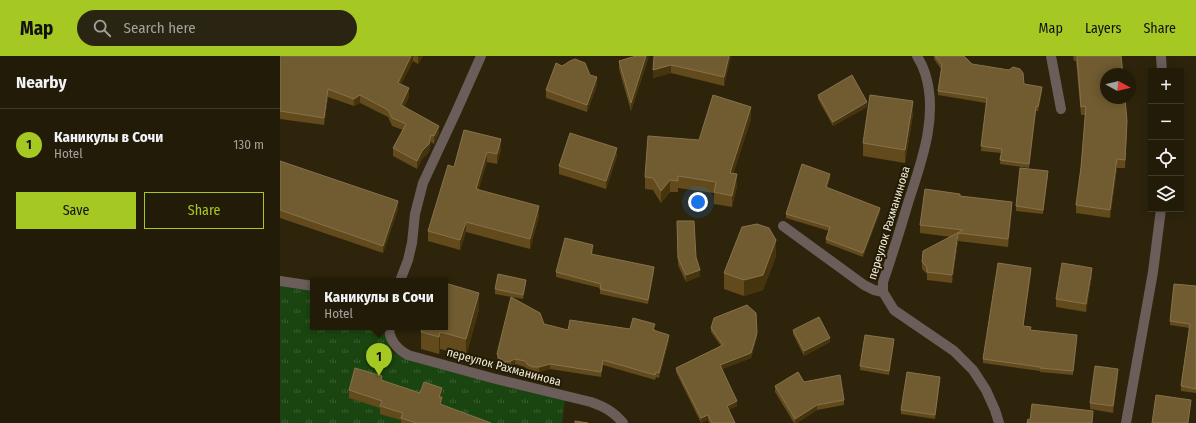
<!DOCTYPE html>
<meta charset="utf-8">
<style>
body{margin:0;font-family:"Fira Sans Condensed",sans-serif;background:#2a2412;color:#f1f3f6}
.controls{position:absolute;right:12px;top:12px;display:grid;overflow:hidden;border-radius:0px;box-shadow:0 2px 10px #0003}
.controls button{width:36px;height:36px;display:grid;place-items:center;padding:0;border:0;border-bottom:1px solid #3f3929;background:#221b08;color:#f1f3f6;font:20px sans-serif}
.compass{position:absolute;left:820px;top:12px;width:36px;height:36px;border-radius:50%;background:#221b08;box-shadow:0 2px 10px #0003;rotate:98deg}
.you{position:absolute;left:418px;top:146px;width:14px;height:14px;margin:-10px;border:3px solid #fff;border-radius:50%;background:#1a73e8;box-shadow:0 0 0 6px #1a73e833}
.badge{display:grid;place-items:center;width:26px;height:26px;border-radius:50%;background:#a5c822;color:#111;font-size:13px;font-weight:700}
.pin{position:absolute;translate:-50% -33px;filter:drop-shadow(0 1px 2px #0008)}
.pin::after{content:'';position:absolute;top:21px;width:14px;height:12px;background:inherit;clip-path:polygon(0 0,100% 0,50% 100%)}
.popup{position:absolute;left:30px;top:222px;width:138px;height:52px;box-sizing:border-box;display:grid;place-content:center;border-radius:0px;background:#221b08;filter:drop-shadow(0 1px 3px #0005);font-size:13px;white-space:nowrap;color:#a2a19c}
.popup b{font-size:15px;color:#f1f3f6}
.popup::after{content:'';position:absolute;left:50%;top:100%;margin-left:-8px;border:8px solid transparent;border-top-color:#221b08}
.list{margin:0;padding:0;list-style:none}
h2{display:flex;justify-content:space-between;align-items:center;height:52px;margin:0;padding:0 16px;font-size:17px}
h2 small{font-size:13px;font-weight:400;color:#a2a19c}
.list li{display:grid;grid-template-columns:26px 1fr auto;gap:12px;align-items:center;box-sizing:border-box;height:72px;padding:0 16px;border-top:1px solid #3f3929}
.list b{display:block;font-size:15px;white-space:nowrap}
.list p{margin:0;font-size:13px;white-space:nowrap;color:#a2a19c}
.list em{font-size:13px;font-style:normal;color:#a2a19c}
.actions{display:flex;gap:8px;padding:12px 16px}
.actions a{flex:1;padding:9px 0;border:1px solid #a5c822;border-radius:0px;text-align:center;font-size:14px;color:#a5c822}
.actions .main{background:#a5c822;color:#111}
.icon{flex:none;width:22px;height:22px;fill:none;stroke:currentColor;stroke-width:2;stroke-linecap:round;stroke-linejoin:round}
.map{position:relative;flex:none;width:916px;height:367px;overflow:hidden}
header{display:flex;align-items:center;gap:24px;box-sizing:border-box;height:56px;padding:0 20px;background:#a5c822;color:#111}
header strong{font-size:19px}
nav{display:flex;gap:22px;margin-inline-start:auto;font-size:14px}
.search{width:280px;height:36px;background:#2a2412;display:flex;align-items:center;gap:10px;box-sizing:border-box;padding:0 14px;border-radius:22px;color:#a2a19c;font-size:15px}
main{display:flex}
aside{flex:1;background:#221b08}
.map>svg:first-child{display:block}
</style>
<header>
<strong>Map</strong>
<div class="search"><svg class="icon" aria-label="search" viewBox="0 0 24 24"><circle cx="10" cy="10" r="6"/><path d="M15 15l6 6"/></svg>Search here</div>
<nav><a>Map</a><a>Layers</a><a>Share</a></nav>
</header>
<main>
<aside>
<h2>Nearby<small></small></h2>
<ul class="list">
<li><span class="badge">1</span><div><b>Каникулы в Сочи</b><p>Hotel</p></div><em>130 m</em></li>
</ul>
<div class="actions"><a class="main">Save</a><a>Share</a></div>
</aside>
<div class="map">
<svg width="916" height="367" viewBox="0 0 916 367">
<defs>
<pattern id="park-tufts" width="24" height="20" patternUnits="userSpaceOnUse"><rect width="24" height="20" fill="#1b4510"/><path d="M3 7l-1-3M5 7V3M7 7l1-3M15 17l-1-3M17 17v-4M19 17l1-3" fill="none" stroke="#3d6032"/></pattern>
</defs>
<rect width="100%" height="100%" fill="#2d240b"/>
<polygon fill="url(#park-tufts)" points="0,228 33,234 33,271 101,271 113,297 285,342 282,367 0,367"/>
<g fill="none" stroke-linecap="round" stroke-linejoin="round">
<g stroke="#6b5d59" stroke-width="10">
<polyline points="771,0 781,53"/>
<polyline points="881,0 882,15"/>
<polyline points="503,170 584,229 594,234 603,236"/>
<polyline points="0,225 33,230"/>
<polyline points="120,225 128,204 132,187 135,158 143,127 177,54 201,0"/>
<path d="M 109,271 C 109,284 117,293 128,299 L 212,322 L 311,346 C 325,351 334,356 343,367"/>
<polyline points="846,367 873,216 881,153"/>
</g>
<path stroke="#6b5d59" stroke-width="10" d="M 637,0 C 640,5 643,11 645,17 C 659,60 641,107 628,147 C 620,174 612,200 603,226 L 603,236 L 614,254 L 674,295 L 693,314 L 706,334 L 715,354 L 719,367"/>
</g>
<g fill="#624a1c">
<polygon points="0,0 143,0 138,8 133,5 121,28 129,40 124,51 159,77 154,88 151,86 149,96 142,103 137,113 113,100 113,92 123,74 112,70 108,61 80,47 74,50 48,41 44,69 0,63"/>
<polygon points="356,0 369,0 351,55 339,13 339,5"/>
<polygon points="374,0 451,0 444,30 391,17 373,22"/>
<polygon points="654,0 684,0 692,8 744,28 762,35 758,55 756,55 749,112 720,108 721,97 701,95 706,47 658,39 658,35 661,13 654,3"/>
<polygon points="793,0 841,0 847,73 845,112 837,112 830,162 796,157 796,149 801,111 805,59 801,59 796,5 794,5"/>
<polygon points="310,19 317,29 307,56 266,42 266,34"/>
<polygon points="538,39 587,51 553,70 538,43"/>
<polygon points="633,58 625,107 583,100 583,87"/>
<polygon points="471,63 453,118 457,130 452,151 434,148 434,137 398,132 398,136 390,136 381,147 373,134 365,133 365,121 419,84"/>
<polygon points="184,74 221,93 217,108 207,106 198,134 259,160 250,193 186,176 180,194 148,185 148,175 174,111"/>
<polygon points="337,100 326,133 279,118 279,110"/>
<polygon points="0,105 118,153 103,197 0,162"/>
<polygon points="768,119 763,158 736,155 736,150"/>
<polygon points="550,122 547,132 600,156 583,201 546,187 546,183 549,175 506,162 506,158"/>
<polygon points="680,140 732,154 728,191 678,185 672,227 647,224 647,218 642,213 642,206 671,181 640,177 640,169"/>
<polygon points="397,172 420,220 406,226 398,209"/>
<polygon points="313,194 312,198 374,216 368,248 320,238 320,232 276,221 276,216"/>
<polygon points="496,200 483,234 464,240 444,233 444,217"/>
<polygon points="751,216 743,270 751,274 797,283 793,319 760,316 760,315 703,307 703,303"/>
<polygon points="812,219 806,256 776,251 776,243"/>
<polygon points="246,228 243,243 215,238 215,233"/>
<polygon points="916,230 916,337 901,335 901,330 909,272 890,269 890,265"/>
<polygon points="199,253 186,300 160,293 159,298 141,293 141,276"/>
<polygon points="264,268 288,274 375,273 374,275 389,284 379,322 376,321 375,324 323,309 321,321 270,313 259,316 253,316 248,314 245,311 235,308 231,310 225,311 220,308 217,304 217,298"/>
<polygon points="431,272 477,281 471,302 442,313 457,350 448,354 455,367 429,367 428,364 421,367 396,316 396,312 441,290 431,276"/>
<polygon points="513,274 550,286 524,300 513,278"/>
<polygon points="614,287 609,319 580,314 580,310"/>
<polygon points="838,320 833,357 810,353 810,347"/>
<polygon points="102,325 140,337 162,339 162,349 211,367 121,367 121,364 100,358 100,352 69,342 69,334"/>
<polygon points="660,325 655,363 621,358 621,354"/>
<polygon points="495,330 564,344 564,349 537,354 517,367 514,367 495,336"/>
</g>
<g fill="#46340d">
<polygon points="131,0 133,0 133,5 118,34 118,27"/>
<polygon points="138,0 143,0 138,8"/>
<polygon points="366,0 369,0 351,55 351,47"/>
<polygon points="449,0 451,0 444,30 444,21"/>
<polygon points="391,9 391,17 373,22 373,14"/>
<polygon points="317,21 317,29 307,56 307,49"/>
<polygon points="762,31 762,35 758,55 758,51"/>
<polygon points="129,32 129,40 121,57 121,49"/>
<polygon points="48,33 48,41 44,69 44,62"/>
<polygon points="80,39 80,47 74,50 74,43"/>
<polygon points="633,45 633,58 625,107 625,94"/>
<polygon points="587,46 587,51 553,70 553,66"/>
<polygon points="756,50 756,55 749,112 749,108"/>
<polygon points="471,51 471,63 450,129 450,117"/>
<polygon points="847,65 847,73 845,112 845,104"/>
<polygon points="159,70 159,77 154,88 154,80"/>
<polygon points="151,79 151,86 149,96 142,103 137,113 137,105"/>
<polygon points="221,83 221,93 217,108 217,98"/>
<polygon points="337,92 337,100 326,133 326,125"/>
<polygon points="207,96 207,106 196,143 196,133"/>
<polygon points="837,103 837,112 830,162 830,154"/>
<polygon points="768,115 768,119 763,158 763,154"/>
<polygon points="457,118 457,130 452,151 452,140"/>
<polygon points="550,118 550,122 546,135 546,131"/>
<polygon points="390,124 390,136 381,147 381,135"/>
<polygon points="118,145 118,153 103,197 103,190"/>
<polygon points="732,146 732,154 728,191 728,183"/>
<polygon points="259,150 259,160 250,193 250,183"/>
<polygon points="600,152 600,156 583,201 583,197"/>
<polygon points="186,166 186,176 180,194 180,184"/>
<polygon points="678,177 678,185 672,227 672,219"/>
<polygon points="496,184 496,200 483,234 464,240 464,224"/>
<polygon points="374,211 374,216 368,248 368,244"/>
<polygon points="751,212 751,216 743,274 743,270"/>
<polygon points="812,212 812,219 806,256 806,248"/>
<polygon points="420,214 420,220 406,226 406,219"/>
<polygon points="246,224 246,228 243,243 243,239"/>
<polygon points="199,237 199,253 186,300 186,283"/>
<polygon points="160,276 160,293 159,298 159,281"/>
<polygon points="477,277 477,281 471,302 440,314 440,309"/>
<polygon points="389,279 389,284 379,322 379,317"/>
<polygon points="797,279 797,283 793,319 793,315"/>
<polygon points="550,282 550,286 524,300 524,295"/>
<polygon points="614,283 614,287 609,319 609,315"/>
<polygon points="235,303 235,308 231,310 231,305"/>
<polygon points="323,304 323,309 321,321 321,316"/>
<polygon points="270,308 270,313 259,316 259,311"/>
<polygon points="838,313 838,320 833,357 833,350"/>
<polygon points="660,321 660,325 655,363 655,359"/>
<polygon points="162,332 162,349 160,355 159,341"/>
<polygon points="457,345 457,350 447,354 447,350"/>
<polygon points="537,349 537,354 517,367 515,367 515,363"/>
<polygon points="428,359 428,364 421,367 421,362"/>
</g>
<g fill="#715c31" stroke="#86724c">
<polygon points="0,0 131,0 118,27 129,32 121,49 159,70 154,80 151,79 149,88 142,95 137,105 113,92 126,68 112,62 108,54 80,39 74,43 48,33 44,62 0,55"/>
<polygon points="356,0 366,0 351,47 339,5"/>
<polygon points="374,0 449,0 444,21 391,9 373,14"/>
<polygon points="655,0 684,0 692,8 729,14 733,11 740,13 743,17 744,28 762,31 758,51 756,50 749,108 720,104 722,93 701,90 707,42 658,35 662,9"/>
<polygon points="797,0 841,0 843,18 826,18 826,42 845,42 847,65 845,104 837,103 830,154 796,149 801,111 806,50 801,51"/>
<polygon points="295,3 305,7 310,19 317,21 307,49 266,34 276,7 282,10 290,5"/>
<polygon points="572,19 587,46 553,66 538,39"/>
<polygon points="433,39 471,51 450,117 457,118 452,140 434,136 436,126 398,120 398,125 390,124 381,135 373,122 365,121 368,80 419,84"/>
<polygon points="590,39 633,45 625,94 583,87"/>
<polygon points="184,74 221,83 217,98 207,96 196,133 259,150 250,183 186,166 180,184 148,175 168,109 174,111"/>
<polygon points="290,77 337,92 326,125 279,110"/>
<polygon points="0,105 118,145 103,190 0,154"/>
<polygon points="522,108 550,118 546,131 600,152 583,197 546,183 550,171 506,158"/>
<polygon points="740,112 768,115 763,154 736,150"/>
<polygon points="645,133 680,138 680,140 732,146 728,183 678,177 672,219 647,216 647,211 642,206 643,195 683,174 640,169"/>
<polygon points="397,165 414,165 416,201 420,214 406,219 398,202"/>
<polygon points="477,168 489,172 496,184 483,219 464,224 444,217 462,171"/>
<polygon points="285,182 313,189 311,198 374,211 368,244 320,233 321,228 276,216"/>
<polygon points="718,207 751,212 743,270 751,271 750,274 797,279 793,315 760,312 760,311 703,303"/>
<polygon points="782,207 812,212 806,248 776,243"/>
<polygon points="218,218 246,224 243,239 215,233"/>
<polygon points="165,227 199,237 186,283 160,276 159,281 141,276 142,271 165,271"/>
<polygon points="894,228 916,230 916,333 901,330 910,268 890,265"/>
<polygon points="231,241 260,257 264,268 288,274 290,264 350,273 353,262 375,268 373,274 389,279 379,317 376,316 375,319 323,304 321,316 270,308 259,311 253,311 248,309 245,305 235,303 231,305 225,306 220,303 217,298"/>
<polygon points="467,249 476,257 477,277 471,297 440,309 457,345 447,350 455,367 432,367 428,359 421,362 396,312 443,289 431,272 434,262"/>
<polygon points="539,261 550,282 524,295 513,274"/>
<polygon points="585,279 614,283 609,315 580,310"/>
<polygon points="815,310 838,313 833,350 810,347"/>
<polygon points="75,312 102,320 101,324 140,337 144,326 162,332 159,341 162,341 160,348 211,367 136,367 121,362 123,357 100,350 102,345 69,334"/>
<polygon points="518,316 524,326 560,319 564,344 537,349 515,363 495,330"/>
<polygon points="627,316 660,321 655,359 621,354"/>
<polygon points="876,339 911,344 908,367 872,367"/>
<polygon points="752,348 813,355 812,367 747,367 748,363 750,364"/>
<polygon points="295,365 308,367 295,367"/>
</g>
<g text-anchor="middle" dominant-baseline="central" stroke-width="4" stroke-linejoin="round" paint-order="stroke">
<g font-size="12" fill="#f2ecdd" stroke="#231b03">
<text transform="translate(609 167) rotate(-73)">переулок Рахманинова</text>
<text transform="translate(224 311) rotate(15)">переулок Рахманинова</text>
</g>
</g>
</svg>
<div class="controls">
<button>+</button>
<button>−</button>
<button><svg class="icon" aria-label="locate" viewBox="0 0 24 24"><circle cx="12" cy="12" r="6"/><path d="M12 2v4M12 18v4M2 12h4M18 12h4"/></svg></button>
<button><svg class="icon" aria-label="layers" viewBox="0 0 24 24"><path d="M12 4l9 5-9 5-9-5zM3 14l9 5 9-5"/></svg></button>
</div>
<svg class="compass" viewBox="-18 -18 36 36"><path d="M0-13l5 13h-10z" fill="#e53935"/><path d="M0 13l5-13h-10z" fill="#a2a19c"/></svg>
<div class="you"></div>
<div class="pin badge" style="left:99px;top:320px">1</div>
<div class="popup"><b>Каникулы в Сочи</b>Hotel</div>
</div>
</main>
